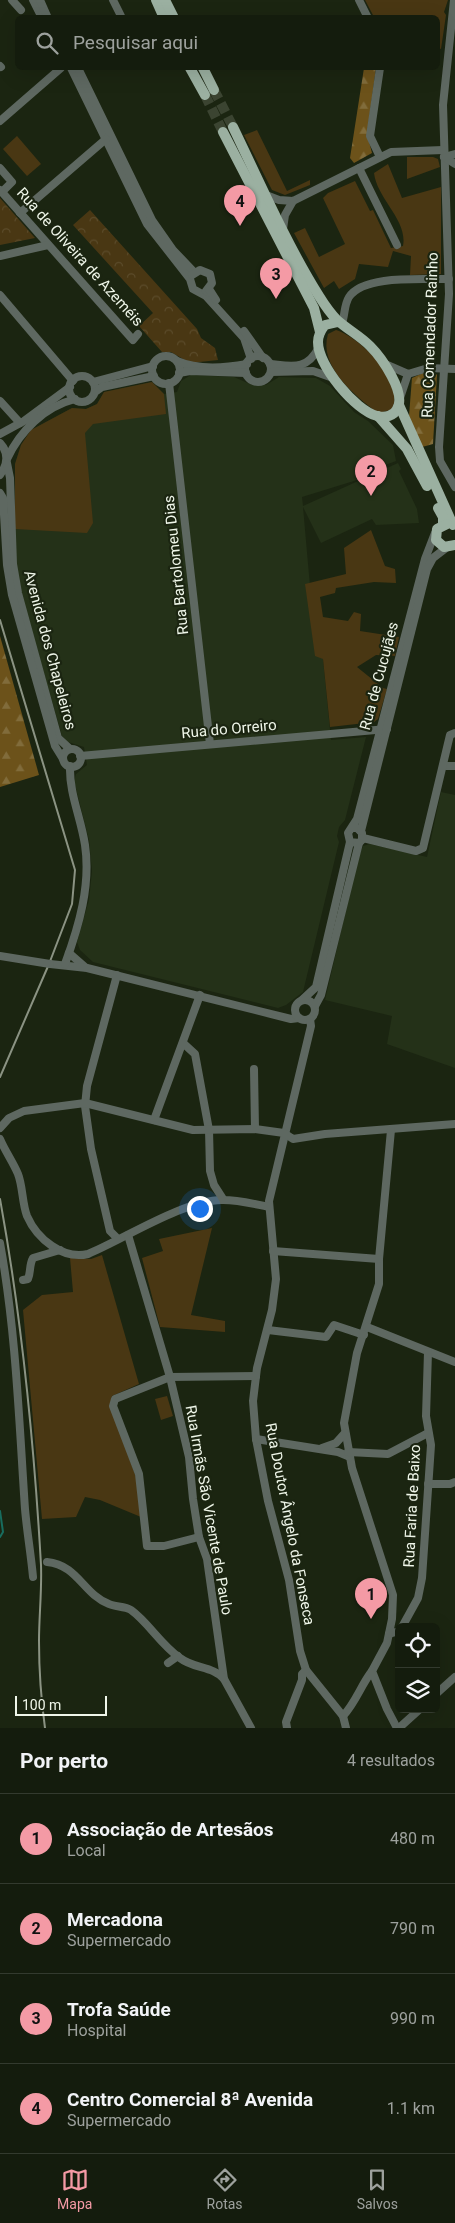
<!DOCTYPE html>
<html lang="pt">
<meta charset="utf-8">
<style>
body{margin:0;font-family:Roboto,sans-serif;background:#21291b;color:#f1f3f6}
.controls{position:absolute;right:15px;bottom:15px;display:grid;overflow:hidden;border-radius:8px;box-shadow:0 5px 20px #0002}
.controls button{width:45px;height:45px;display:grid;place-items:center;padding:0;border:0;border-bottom:1px solid #333a2e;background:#141c0d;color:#f1f3f6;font:25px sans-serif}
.scale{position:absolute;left:15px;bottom:12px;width:92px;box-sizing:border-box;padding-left:5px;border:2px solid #eff6e9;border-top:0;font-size:14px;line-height:18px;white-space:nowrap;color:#eff6e9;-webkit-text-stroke:4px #1b2511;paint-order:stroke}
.you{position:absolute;left:199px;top:1208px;width:18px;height:18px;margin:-12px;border:4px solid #fff;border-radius:50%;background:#1a73e8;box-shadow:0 0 0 8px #1a73e833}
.badge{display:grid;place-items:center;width:32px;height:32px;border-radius:50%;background:#f49aa5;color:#111;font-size:16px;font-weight:700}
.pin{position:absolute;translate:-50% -41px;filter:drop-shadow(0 1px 2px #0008)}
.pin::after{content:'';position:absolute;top:26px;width:18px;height:15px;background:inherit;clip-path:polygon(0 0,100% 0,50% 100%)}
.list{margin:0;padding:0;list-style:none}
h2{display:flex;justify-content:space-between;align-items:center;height:65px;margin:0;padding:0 20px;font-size:21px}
h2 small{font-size:16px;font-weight:400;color:#9da19d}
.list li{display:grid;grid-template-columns:32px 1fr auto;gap:15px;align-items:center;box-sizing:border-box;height:90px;padding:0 20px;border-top:1px solid #333a2e}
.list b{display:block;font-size:19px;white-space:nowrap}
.list p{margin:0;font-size:16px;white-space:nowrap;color:#9da19d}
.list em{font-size:16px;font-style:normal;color:#9da19d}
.icon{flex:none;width:28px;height:28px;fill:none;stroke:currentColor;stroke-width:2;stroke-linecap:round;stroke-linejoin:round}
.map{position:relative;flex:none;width:455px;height:1728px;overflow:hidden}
.search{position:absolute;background:#141c0d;box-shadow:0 5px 20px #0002;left:15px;right:15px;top:15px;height:55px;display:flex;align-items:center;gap:12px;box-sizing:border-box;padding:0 18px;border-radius:8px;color:#9da19d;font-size:19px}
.sheet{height:425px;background:#141c0d}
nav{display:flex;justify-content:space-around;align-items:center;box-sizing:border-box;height:70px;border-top:1px solid #333a2e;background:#141c0d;font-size:14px;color:#9da19d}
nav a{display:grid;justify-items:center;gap:2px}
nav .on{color:#f49aa5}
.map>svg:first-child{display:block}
</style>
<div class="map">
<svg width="455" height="1728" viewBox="0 0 455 1728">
<defs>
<pattern id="forest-firs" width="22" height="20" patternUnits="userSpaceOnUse" patternTransform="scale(1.25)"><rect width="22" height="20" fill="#6c521a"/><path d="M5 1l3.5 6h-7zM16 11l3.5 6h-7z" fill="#816c3b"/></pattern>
<pattern id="park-crowns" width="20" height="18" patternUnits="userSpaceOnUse" patternTransform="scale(1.25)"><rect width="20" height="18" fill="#493713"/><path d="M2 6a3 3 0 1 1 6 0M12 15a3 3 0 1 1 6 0" fill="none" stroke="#5b4b2a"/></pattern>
</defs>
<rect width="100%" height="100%" fill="#1b2511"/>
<g fill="#243118">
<polygon points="191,375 234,377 252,385 266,385 279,377 316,378 330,386 354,412 368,421 393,445 396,461 369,471 357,480 302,497 303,506 398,463 401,469 399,471 417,509 419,523 376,525 372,519 321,543 303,507 310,586 323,659 331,740 366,737 345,820 339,827 337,836 339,842 303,992 286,1005 278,1008 93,962 80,950 77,942 89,900 92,871 89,840 74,781 76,774 87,765 84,747 68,742 62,736 20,590 15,559 15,464 21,445 31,430 72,408 86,409 97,404 104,392 152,382 164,394 177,392 181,381"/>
<polygon points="441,792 455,795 455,1068 387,1044 392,1016 325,1000 358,858 363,846 370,844 427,857"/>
</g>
<g fill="#493713">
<polygon points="365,0 448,0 444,12 446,15 441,49 438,48 438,18 374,17"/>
<polygon points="257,130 287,191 310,180 310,185 285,195 272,190 244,135"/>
<polygon points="17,136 41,164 27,176 3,149"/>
<polygon points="407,157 433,157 438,159 440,167 407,179"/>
<path d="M 388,164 L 402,198 L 441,187 L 441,274 L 410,275 L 411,256 L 393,251 L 388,267 L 359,264 L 355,279 L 339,289 L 334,281 L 324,288 L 294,233 L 305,228 L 319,257 L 345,244 L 323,198 L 328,193 L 355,181 L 370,211 L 373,210 L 391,248 L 403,246 C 408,220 377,199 374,173 Z"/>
<path d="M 336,330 C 360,337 408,384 391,410 L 378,413 C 355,396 318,366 328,334 Z"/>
<polygon points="152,382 164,394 166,414 93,424 85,433 93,523 87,533 15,529 15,464 21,445 31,430 72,408 86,409 97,404 104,392"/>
<polygon points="371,530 385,566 395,569 396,583 374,582 336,588 335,593 320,597 323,617 348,621 354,612 361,614 360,631 399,637 395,656 376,655 357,667 383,688 387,689 378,719 374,722 330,727 323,659 315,656 305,584 346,574 344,548"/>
<polygon points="212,1228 191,1315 225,1321 225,1332 160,1327 142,1258 163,1251 159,1239"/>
<polygon points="102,1255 139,1384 112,1396 110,1405 137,1480 141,1517 100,1500 85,1497 76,1517 42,1519 23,1310 42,1295 73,1292 70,1258 91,1259"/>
<polygon points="167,1396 173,1416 161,1420 155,1399"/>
</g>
<g fill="url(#forest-firs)">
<polygon points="364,68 376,68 367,134 372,153 354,163 350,158"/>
<polygon points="434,372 437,375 433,444 422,447 409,416 412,378 423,373"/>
<polygon points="0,636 39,775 0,787"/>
</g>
<g fill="url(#park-crowns)">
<polygon points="0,198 35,238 0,245"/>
<polygon points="90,210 197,329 201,338 215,348 218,360 190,363 171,352 162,352 139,326 153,313 73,225"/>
</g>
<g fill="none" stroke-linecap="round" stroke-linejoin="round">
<polyline stroke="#186c5e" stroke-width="2" points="0,1511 3,1532 0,1537"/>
<g stroke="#3b4431" stroke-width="10" stroke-dasharray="10 5" stroke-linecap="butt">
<polyline points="214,90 233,127"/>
<polyline points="205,95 223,132"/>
</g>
<g stroke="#5e6861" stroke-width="8">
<polyline points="12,0 21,10"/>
<polyline points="33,0 42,18"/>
<polyline points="40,0 48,18"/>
<polyline points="113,0 121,16"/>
<polyline points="359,0 368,18"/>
<polyline points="454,0 443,105 449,294 439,447 440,461 455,487"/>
<polyline points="0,66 1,67"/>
<polyline points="71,68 147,224 190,279 193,289 206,296 244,338 251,359"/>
<polyline points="78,68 152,220 173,250 194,272"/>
<polyline points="0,121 61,68"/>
<polyline points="380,157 370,136 380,68"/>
<polyline points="444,157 455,164"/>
<polyline points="444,157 455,154"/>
<polyline points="0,168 12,182 2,192"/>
<polyline points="359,168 397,245"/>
<polyline points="0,190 133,340 138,334"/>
<polyline points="266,195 279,200 293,201 391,152 443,150"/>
<polyline points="20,213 106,139"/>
<polyline points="283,229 285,215 293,201"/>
<polyline points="0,256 48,245"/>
<polyline points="192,275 200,270 210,274 212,283 206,291"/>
<polyline points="209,289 216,300"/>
<polyline points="0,295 73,381"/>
<path d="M 342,323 C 345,315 344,305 349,297 C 364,274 424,280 449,279"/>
<polyline points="244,331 263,358"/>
<circle cx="166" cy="370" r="14"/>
<circle cx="258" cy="369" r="13"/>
<path d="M 177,361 C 197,370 225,368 247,364"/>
<path d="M 270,364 C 292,366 307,371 319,347"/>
<polyline points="385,364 408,374 428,368 455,369"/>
<polyline points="271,372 313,371 333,378"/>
<polyline points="179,373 190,371 246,373"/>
<circle cx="82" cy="389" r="13"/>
<polyline points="93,382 153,366"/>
<polyline points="169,383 210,744"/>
<polyline points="95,392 102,387 154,376"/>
<polyline points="400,398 408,374"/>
<polyline points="0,401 20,423"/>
<polyline points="0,434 24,421 70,387"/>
<path d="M 0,443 C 9,453 8,464 0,475"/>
<path d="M 7,459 C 20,431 44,407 75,399"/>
<polyline points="7,463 10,478 13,564 18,593 58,738 70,749"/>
<polyline points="0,493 3,498 7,565 12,595 55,746 63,759"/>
<circle cx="72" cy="758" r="9"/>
<polyline points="80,756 387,729"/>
<polyline points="443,766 455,766"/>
<polyline points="353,828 357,828 362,833 362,840 359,843 350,842 348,833 357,819 425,559 435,533"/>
<polyline points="361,831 427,569 433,558 446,548"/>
<polyline points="363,838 416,851 423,848 450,735 455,733"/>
<polyline points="69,953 85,967"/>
<polyline points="50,964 87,968 291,1019 299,1018"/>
<path d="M 65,964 C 79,926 91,885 85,845 C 81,818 69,793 70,766"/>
<polyline points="117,975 87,1086 85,1106 91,1149 110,1231 118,1239"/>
<circle cx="305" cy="1010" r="10"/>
<polyline points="302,1000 316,987 350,842"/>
<polyline points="315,1006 321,995 359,843"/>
<polyline points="310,1019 311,1026 269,1201 276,1279 272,1310 257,1368 253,1401 256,1439 268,1501 289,1580 300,1651 306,1670 343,1716 346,1728"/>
<polyline points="183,1043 195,1054 209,1130 210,1171 214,1185 223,1199"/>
<polyline points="254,1069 255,1129"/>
<polyline points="154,1120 200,995"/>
<polyline points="0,1128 9,1118 24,1111 85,1103 193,1130 255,1129 284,1133 293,1139 325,1134 455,1124"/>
<polyline points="391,1130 379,1259 379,1284 357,1353 344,1423 352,1468 393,1595 392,1619 387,1643 372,1671 387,1709 397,1728"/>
<path d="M 0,1139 C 5,1151 13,1162 18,1174 C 23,1187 22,1203 27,1216 C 37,1239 63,1260 88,1254 C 124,1239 186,1199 223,1200 C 239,1200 254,1204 269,1207"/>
<polyline points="128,1235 170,1377 189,1457 193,1499 199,1537 207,1559 224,1679 251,1728"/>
<path d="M 0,1243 C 16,1331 19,1420 25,1509 C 27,1532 31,1555 33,1577"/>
<polyline points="273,1251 379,1259"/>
<path d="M 23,1280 L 28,1279 C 31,1272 29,1265 33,1258 L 60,1250"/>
<polyline points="367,1327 455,1362"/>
<polyline points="268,1330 326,1337 334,1325 364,1335"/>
<polyline points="256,1439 338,1452 350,1457"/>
<polyline points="322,1448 336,1443 345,1433"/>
<polyline points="348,1452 388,1454 428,1433"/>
<polyline points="428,1484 450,1484 455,1482"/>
<polyline points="199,1537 164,1546 147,1546 139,1474 113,1406 115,1399 170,1377 256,1376"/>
<path d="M 47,1562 C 78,1565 83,1594 109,1604 C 115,1607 125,1606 131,1610 C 148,1622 161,1645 180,1658 C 194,1669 213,1666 224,1679"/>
<polyline points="402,1627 418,1598 422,1578 431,1445 426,1416 428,1352"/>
<polyline points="389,1634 399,1631"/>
<polyline points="168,1663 178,1656"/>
<polyline points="436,1694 455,1677"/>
<path d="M 343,1716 C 356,1702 361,1685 372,1671"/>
<polyline points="287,1728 286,1722 302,1680 302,1674 306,1670"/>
<polyline points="399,1728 420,1709"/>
</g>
<g stroke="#9bb0a1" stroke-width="10">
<polyline points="156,0 164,18"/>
<polyline points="165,0 174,18"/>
<polyline points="190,68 205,95"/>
<polyline points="203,68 214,90"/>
<path d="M 233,127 C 260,183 286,243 319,296 C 324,304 330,313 337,320 C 347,329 360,336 370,346 C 381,357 407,393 397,409 C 394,416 385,418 377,416 C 355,410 318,366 318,342 C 318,335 321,330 325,325 L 338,322"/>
<polyline points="223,132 314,308 320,332"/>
<polyline points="399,405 453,525"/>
<polyline points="378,416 407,449 427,486"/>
<polyline points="438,508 443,517 443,525"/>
<polyline points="447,524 437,529 436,540 444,547 455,545"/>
</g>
<g stroke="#8b9383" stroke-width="2">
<polyline points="0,620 75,870 72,904 49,964 0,1077"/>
<path d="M 0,1199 C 22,1320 34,1442 41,1565 C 42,1590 39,1616 39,1641 C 39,1670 41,1699 45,1728"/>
</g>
<polyline stroke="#5e6861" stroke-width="8" points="0,956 50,964"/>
</g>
<g text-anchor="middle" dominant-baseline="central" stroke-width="4.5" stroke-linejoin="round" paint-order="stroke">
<g font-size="15" fill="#eff6e9" stroke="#1b2511">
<text transform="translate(80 257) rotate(48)">Rua de Oliveira de Azeméis</text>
<text transform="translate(430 335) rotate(-88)">Rua Comendador Rainho</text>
<text transform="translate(176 565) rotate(-96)">Rua Bartolomeu Dias</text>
<text transform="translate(50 650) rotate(75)">Avenida dos Chapeleiros</text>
<text transform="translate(379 676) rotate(-75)">Rua de Cucujães</text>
<text transform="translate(229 729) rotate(-5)">Rua do Orreiro</text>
<text transform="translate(412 1506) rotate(-87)">Rua Faria de Baixo</text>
<text transform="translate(209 1510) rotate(80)">Rua Irmãs São Vicente de Paulo</text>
<text transform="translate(290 1524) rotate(79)">Rua Doutor Ângelo da Fonseca</text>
</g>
</g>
</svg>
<div class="controls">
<button><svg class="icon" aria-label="locate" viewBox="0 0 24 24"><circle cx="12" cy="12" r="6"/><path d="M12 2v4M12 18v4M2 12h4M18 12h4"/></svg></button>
<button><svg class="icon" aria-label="layers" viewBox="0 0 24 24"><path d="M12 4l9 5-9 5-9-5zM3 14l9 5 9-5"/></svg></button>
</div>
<div class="scale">100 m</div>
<div class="you"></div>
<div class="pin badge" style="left:371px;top:1619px">1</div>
<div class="pin badge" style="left:371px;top:496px">2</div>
<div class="pin badge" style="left:276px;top:299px">3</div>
<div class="pin badge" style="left:240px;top:226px">4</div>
<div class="search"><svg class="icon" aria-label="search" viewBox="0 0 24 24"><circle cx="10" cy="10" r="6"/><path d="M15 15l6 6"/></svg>Pesquisar aqui</div>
</div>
<section class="sheet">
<h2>Por perto<small>4 resultados</small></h2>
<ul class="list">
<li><span class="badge">1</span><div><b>Associação de Artesãos</b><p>Local</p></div><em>480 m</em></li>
<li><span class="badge">2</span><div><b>Mercadona</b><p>Supermercado</p></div><em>790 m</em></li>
<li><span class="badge">3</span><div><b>Trofa Saúde</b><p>Hospital</p></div><em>990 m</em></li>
<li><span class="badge">4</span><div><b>Centro Comercial 8ª Avenida</b><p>Supermercado</p></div><em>1.1 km</em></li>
</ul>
</section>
<nav>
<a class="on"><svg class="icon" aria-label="map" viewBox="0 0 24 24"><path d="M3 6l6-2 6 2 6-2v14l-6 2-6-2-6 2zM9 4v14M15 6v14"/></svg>Mapa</a>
<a><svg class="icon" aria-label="directions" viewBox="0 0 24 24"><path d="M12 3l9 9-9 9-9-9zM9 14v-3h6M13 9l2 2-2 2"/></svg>Rotas</a>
<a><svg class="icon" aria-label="saved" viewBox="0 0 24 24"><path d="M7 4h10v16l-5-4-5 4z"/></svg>Salvos</a>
</nav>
